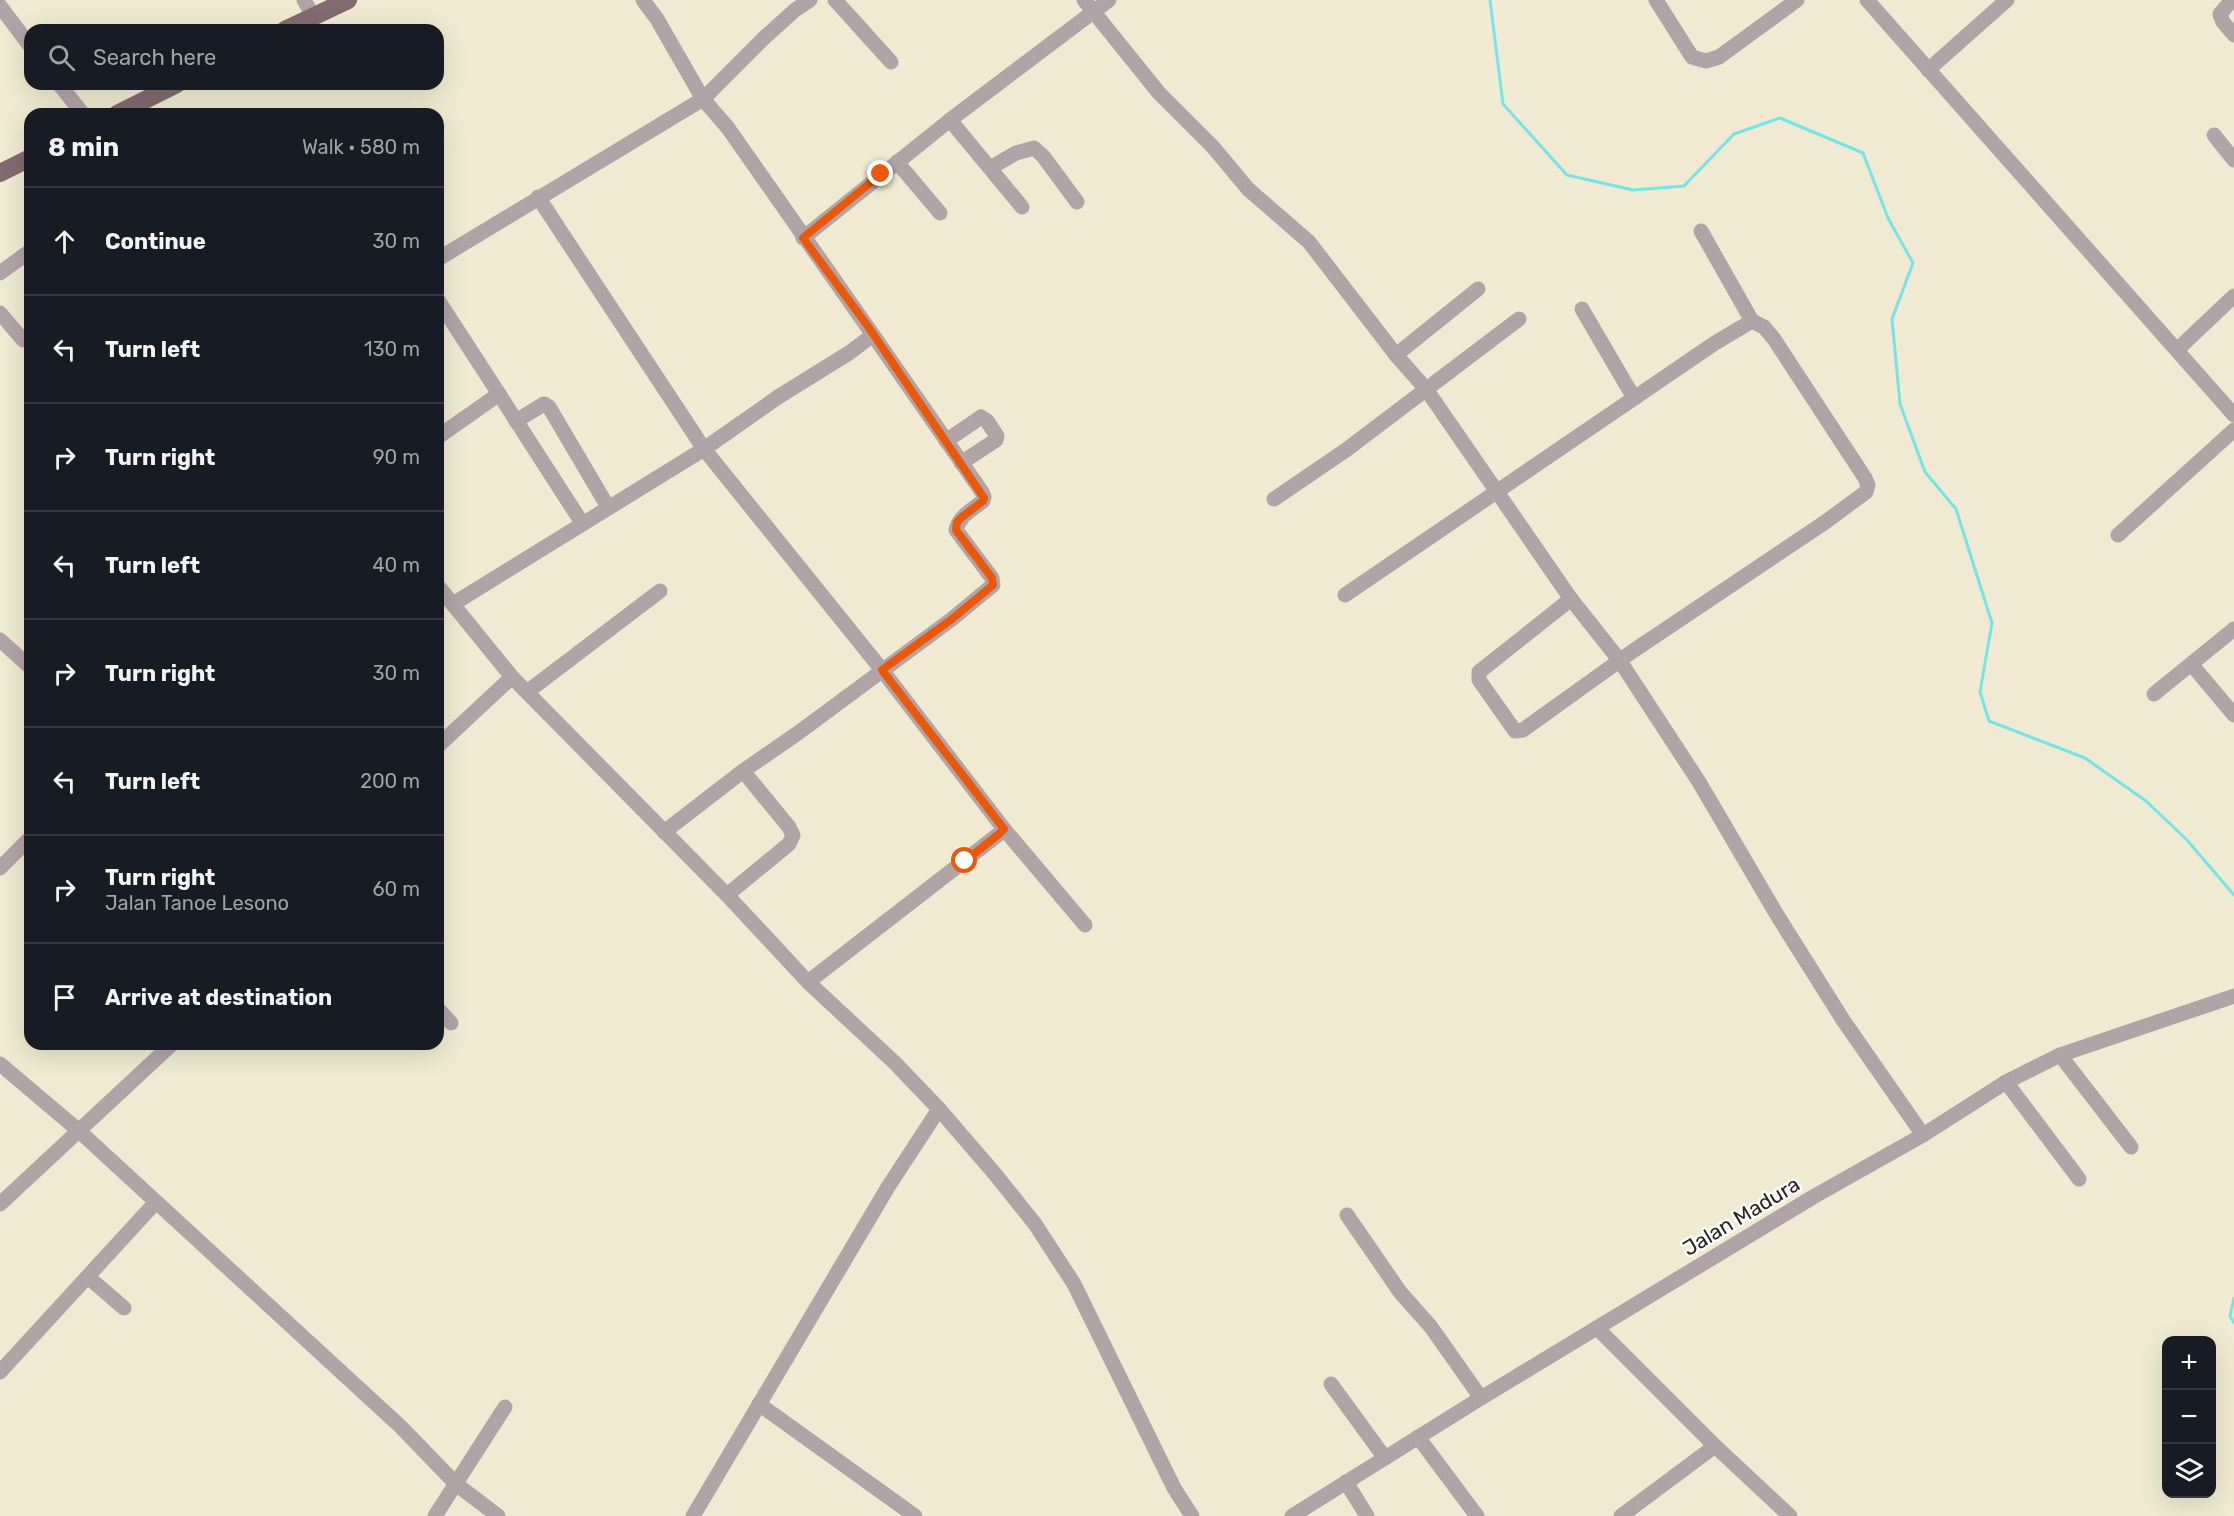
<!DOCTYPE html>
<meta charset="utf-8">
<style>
body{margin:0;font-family:Rubik,sans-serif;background:#20242c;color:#f1f3f6}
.controls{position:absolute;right:18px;bottom:18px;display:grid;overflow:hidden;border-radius:12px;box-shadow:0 6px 24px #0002}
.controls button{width:54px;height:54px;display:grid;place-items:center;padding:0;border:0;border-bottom:2px solid #363941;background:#171b24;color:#f1f3f6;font:30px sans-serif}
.stop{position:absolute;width:18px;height:18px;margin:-14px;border:4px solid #ea580c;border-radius:50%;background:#fff}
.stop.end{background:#ea580c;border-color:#fff;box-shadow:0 2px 6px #0008}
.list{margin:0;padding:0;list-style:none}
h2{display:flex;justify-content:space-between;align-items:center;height:78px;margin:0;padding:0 24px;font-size:26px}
h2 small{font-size:20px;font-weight:400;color:#9ea1a6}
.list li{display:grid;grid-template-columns:39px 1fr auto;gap:18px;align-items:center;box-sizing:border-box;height:108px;padding:0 24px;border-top:2px solid #363941}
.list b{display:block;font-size:22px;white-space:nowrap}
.list p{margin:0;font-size:20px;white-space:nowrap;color:#9ea1a6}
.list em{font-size:20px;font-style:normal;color:#9ea1a6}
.icon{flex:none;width:33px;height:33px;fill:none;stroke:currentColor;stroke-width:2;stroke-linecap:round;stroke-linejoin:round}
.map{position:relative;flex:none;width:2234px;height:1516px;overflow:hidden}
.search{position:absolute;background:#171b24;box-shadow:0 6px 24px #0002;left:24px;top:24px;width:420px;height:66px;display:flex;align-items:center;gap:15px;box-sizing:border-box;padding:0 21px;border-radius:18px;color:#9ea1a6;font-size:22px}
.panel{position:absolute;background:#171b24;box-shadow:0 6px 24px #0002;left:24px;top:108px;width:420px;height:942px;border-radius:18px}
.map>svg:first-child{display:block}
</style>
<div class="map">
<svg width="2234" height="1516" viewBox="0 0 2234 1516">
<rect width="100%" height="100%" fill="#efead1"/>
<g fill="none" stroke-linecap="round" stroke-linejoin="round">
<g stroke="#74e5e7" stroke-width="3">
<polyline points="1490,0 1503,104 1567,175 1633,190 1684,186 1734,134 1780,118 1863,153 1888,218 1913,263 1892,319 1900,404 1925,472 1956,509 1992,623 1980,692 1989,721 2085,758 2146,801 2187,840 2234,895"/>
<polyline points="2234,1298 2230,1316 2234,1323"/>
</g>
<g stroke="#b1a4a6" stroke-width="15">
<polyline points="304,0 313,16"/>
<polyline points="835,0 891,62"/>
<polyline points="1084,0 1159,93 1213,147 1248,189 1309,242 1396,355 1426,389 1571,599 1620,661 1699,782 1777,915 1843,1020 1923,1135"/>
<polyline points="1656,0 1692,57 1706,61 1719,57 1797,0"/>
<polyline points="1867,0 2234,415"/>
<polyline points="2232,0 2220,14 2223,22 2234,35"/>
<polyline points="0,6 30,46"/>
<polyline points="1928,70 2007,0"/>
<polyline points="59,84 83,114"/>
<polyline points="950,120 1022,207"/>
<polyline points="2214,135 2234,160"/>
<polyline points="897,162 940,213"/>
<polyline points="990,168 1016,153 1034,148 1043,156 1077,202"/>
<polyline points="538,197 704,449 882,670 1004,829 999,834 808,982"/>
<polyline points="1701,231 1752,321"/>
<polyline points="803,238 950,120 1109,0"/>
<polyline points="438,259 703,99 764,38 795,10 810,0"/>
<polyline points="0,273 30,251"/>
<polyline points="438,300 499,394 438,437"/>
<polyline points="1582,309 1634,398"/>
<polyline points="0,313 23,340"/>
<polyline points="2178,349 2234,296"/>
<polyline points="1396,355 1478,289"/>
<polyline points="499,394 582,523"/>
<polyline points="516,421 544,404 549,407 608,507"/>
<polyline points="946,441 981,417 987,421 997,436 996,440 961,463"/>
<polyline points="1274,499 1346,450 1519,319"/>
<polyline points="2118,535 2234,430"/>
<polyline points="438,586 512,677 727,895 808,982 895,1063 939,1109 995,1174 1035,1224 1074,1284 1174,1488 1192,1516"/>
<polyline points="1345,595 1715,343 1752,321 1764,327 1774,339 1865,478 1868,485 1866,492 1824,523 1633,651 1523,730 1515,731 1479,680 1479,672 1571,599"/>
<polyline points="453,604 704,449 778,397 849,353 873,335 728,128 703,99 657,19 643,0"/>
<polyline points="0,640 30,667"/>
<polyline points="2192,665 2234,715"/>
<polyline points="527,692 660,591"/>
<polyline points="2154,694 2234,629"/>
<polyline points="438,746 512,677"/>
<polyline points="1004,829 1085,925"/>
<path d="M 664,832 L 743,771 L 798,733 L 952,619 L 993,585 L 992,578 L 956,530 C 959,516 972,510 983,501 L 984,497 L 982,492 L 873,335"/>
<polyline points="0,868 30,838"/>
<polyline points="727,895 789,844 793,835 789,827 743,771"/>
<polyline points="438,1009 451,1023"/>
<polyline points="2060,1055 2131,1147"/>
<polyline points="0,1064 78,1130 401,1427 456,1484 498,1516"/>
<polyline points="2006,1082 2079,1179"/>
<polyline points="0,1204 172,1044"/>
<polyline points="1347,1215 1400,1292 1431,1327 1481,1398"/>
<polyline points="88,1277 124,1308"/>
<polyline points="1597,1328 1715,1446 1790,1516"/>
<polyline points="0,1372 156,1202"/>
<polyline points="1331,1384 1385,1458"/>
<polyline points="759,1404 915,1516"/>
<polyline points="1418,1437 1477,1516"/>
<polyline points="1346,1482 1367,1516"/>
<polyline points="435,1516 505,1407"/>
<polyline points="693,1516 888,1187 939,1109"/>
<polyline points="1292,1516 1481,1398 1813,1197 1923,1135 2006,1082 2060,1055 2234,996"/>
<polyline points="1621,1516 1715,1446"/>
</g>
<g stroke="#816b6e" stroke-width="18">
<polyline points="285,30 348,0"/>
<polyline points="117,114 177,84"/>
<polyline points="0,173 30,158"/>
</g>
</g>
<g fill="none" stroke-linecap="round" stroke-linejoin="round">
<polyline stroke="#ea580c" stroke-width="8" points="881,174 803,238 867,325 984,498 983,501 962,517 957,522 956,530 992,578 993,585 952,619 882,670 1004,829 999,834 965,861"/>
</g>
<g text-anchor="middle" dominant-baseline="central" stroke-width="5" stroke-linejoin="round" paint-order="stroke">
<g font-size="21" fill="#28261d" stroke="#fff">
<text transform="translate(1741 1216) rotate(-31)">Jalan Madura</text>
</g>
</g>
</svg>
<div class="controls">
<button>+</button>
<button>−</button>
<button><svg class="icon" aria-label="layers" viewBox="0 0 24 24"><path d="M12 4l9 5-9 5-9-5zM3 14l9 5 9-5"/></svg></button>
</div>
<div class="stop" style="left:965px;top:861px"></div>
<div class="stop end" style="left:881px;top:174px"></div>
<div class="search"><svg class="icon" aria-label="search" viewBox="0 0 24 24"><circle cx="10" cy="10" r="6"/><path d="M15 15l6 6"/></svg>Search here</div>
<section class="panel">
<h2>8 min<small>Walk · 580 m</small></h2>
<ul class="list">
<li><svg class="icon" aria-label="ahead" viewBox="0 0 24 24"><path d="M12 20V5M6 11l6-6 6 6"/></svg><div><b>Continue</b></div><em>30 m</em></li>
<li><svg class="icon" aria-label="left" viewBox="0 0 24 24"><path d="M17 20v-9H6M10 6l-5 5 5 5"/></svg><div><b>Turn left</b></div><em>130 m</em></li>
<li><svg class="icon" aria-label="right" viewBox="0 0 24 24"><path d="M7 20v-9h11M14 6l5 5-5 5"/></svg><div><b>Turn right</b></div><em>90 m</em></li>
<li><svg class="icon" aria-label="left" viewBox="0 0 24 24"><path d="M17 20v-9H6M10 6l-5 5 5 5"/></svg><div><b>Turn left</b></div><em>40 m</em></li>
<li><svg class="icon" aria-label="right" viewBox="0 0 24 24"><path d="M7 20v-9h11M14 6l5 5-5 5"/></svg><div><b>Turn right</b></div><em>30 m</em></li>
<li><svg class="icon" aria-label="left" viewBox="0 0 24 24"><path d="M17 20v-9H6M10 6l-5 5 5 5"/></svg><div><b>Turn left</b></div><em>200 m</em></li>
<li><svg class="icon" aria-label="right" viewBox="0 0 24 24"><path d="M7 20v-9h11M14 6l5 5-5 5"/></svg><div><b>Turn right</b><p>Jalan Tanoe Lesono</p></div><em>60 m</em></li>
<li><svg class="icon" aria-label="arrive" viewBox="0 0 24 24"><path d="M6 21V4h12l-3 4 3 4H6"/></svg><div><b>Arrive at destination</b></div></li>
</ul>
</section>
</div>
